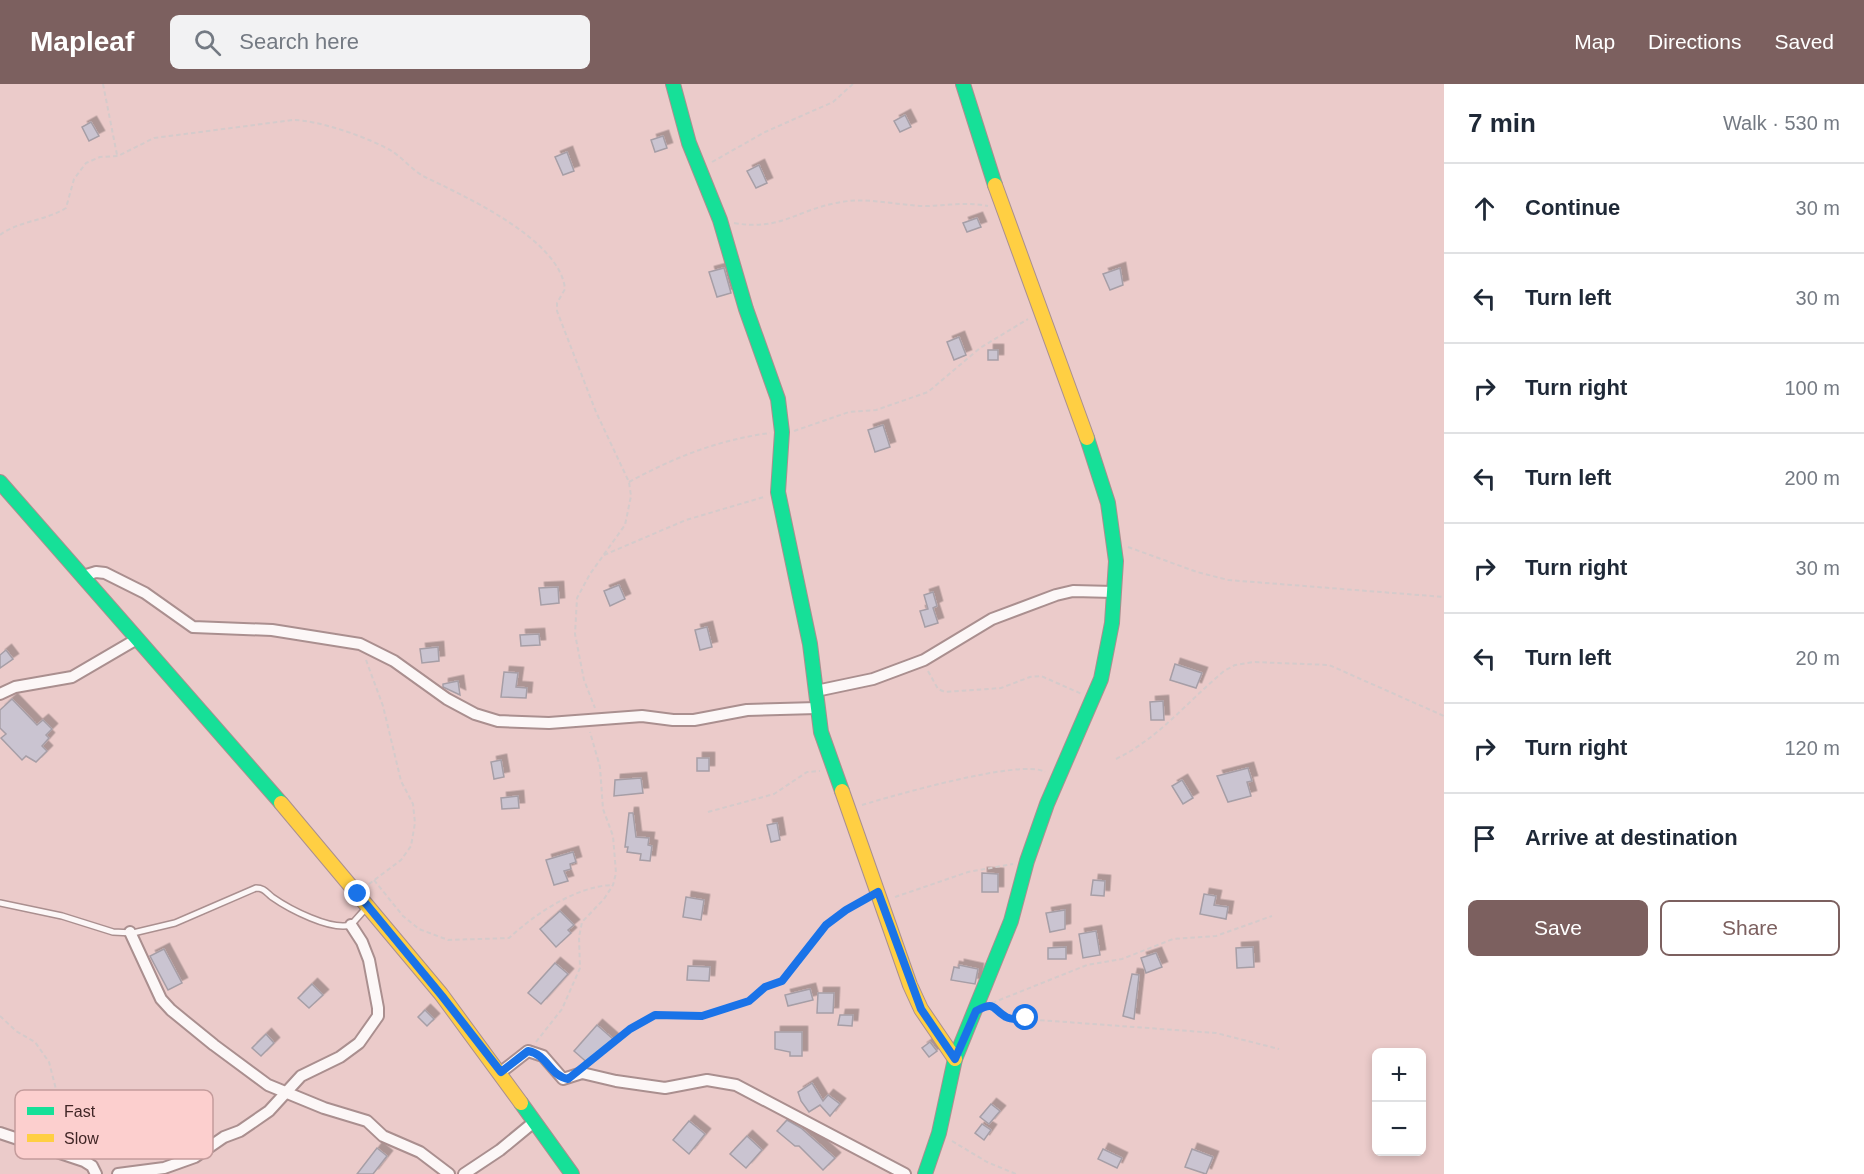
<!DOCTYPE html>
<meta charset="utf-8">
<style>
body{margin:0;font-family:Arial,sans-serif;background:#f2f2f3;color:#1f2937}
.controls{position:absolute;right:18px;bottom:18px;display:grid;overflow:hidden;border-radius:9px;box-shadow:0 3px 9px #0003}
.controls button{width:54px;height:54px;display:grid;place-items:center;padding:0;border:0;border-bottom:2px solid #e0e1e3;background:#fff;color:#1f2937;font:30px sans-serif}
.stop{position:absolute;width:18px;height:18px;margin:-14px;border:4px solid #1a73e8;border-radius:50%;background:#fff}
.stop.end{background:#1a73e8;border-color:#fff;box-shadow:0 2px 6px #0008}
.list{margin:0;padding:0;list-style:none}
h2{display:flex;justify-content:space-between;align-items:center;height:78px;margin:0;padding:0 24px;font-size:26px}
h2 small{font-size:20px;font-weight:400;color:#747a83}
.list li{display:grid;grid-template-columns:39px 1fr auto;gap:18px;align-items:center;box-sizing:border-box;height:90px;padding:0 24px;border-top:2px solid #e0e1e3}
.list b{display:block;font-size:22px;white-space:nowrap}
.list em{font-size:20px;font-style:normal;color:#747a83}
.actions{display:flex;gap:12px;padding:18px 24px}
.actions a{flex:1;padding:14px 0;border:2px solid #7c605f;border-radius:9px;text-align:center;font-size:21px;color:#7c605f}
.actions .main{background:#7c605f;color:#fff}
.icon{flex:none;width:33px;height:33px;fill:none;stroke:currentColor;stroke-width:2;stroke-linecap:round;stroke-linejoin:round}
.map{position:relative;flex:none;width:1444px;height:1090px;overflow:hidden}
header{display:flex;align-items:center;gap:36px;box-sizing:border-box;height:84px;padding:0 30px;background:#7c605f;color:#fff}
header strong{font-size:28px}
nav{display:flex;gap:33px;margin-inline-start:auto;font-size:21px}
.search{width:420px;height:54px;background:#f2f2f3;display:flex;align-items:center;gap:15px;box-sizing:border-box;padding:0 21px;border-radius:9px;color:#747a83;font-size:22px}
main{display:flex}
aside{flex:1;background:#fff}
.map>svg:first-child{display:block}
</style>
<header>
<strong>Mapleaf</strong>
<div class="search"><svg class="icon" aria-label="search" viewBox="0 0 24 24"><circle cx="10" cy="10" r="6"/><path d="M15 15l6 6"/></svg>Search here</div>
<nav><a>Map</a><a>Directions</a><a>Saved</a></nav>
</header>
<main>
<div class="map">
<svg width="1444" height="1090" viewBox="0 0 1444 1090">
<defs>
<filter id="shadow"><feDropShadow dx="5.5" dy="-5.5" stdDeviation="0" flood-color="#0004"/></filter>
</defs>
<rect width="100%" height="100%" fill="#ebcbca"/>
<g fill="#cac4d1" stroke="#a69ea6" stroke-width="1.5" filter="url(#shadow)">
<polygon points="905,31 911,43 900,48 894,37"/>
<polygon points="91,38 99,52 89,57 82,43"/>
<polygon points="663,52 667,64 655,68 651,56"/>
<polygon points="567,68 574,87 563,91 555,73"/>
<polygon points="759,81 767,99 756,104 747,87"/>
<polygon points="977,134 981,143 967,148 963,139"/>
<polygon points="724,184 731,209 717,213 709,188"/>
<polygon points="1120,184 1123,201 1110,206 1103,190"/>
<polygon points="959,253 966,271 954,276 947,258"/>
<rect x="988" y="266" width="10" height="10"/>
<polygon points="883,341 890,363 875,368 868,346"/>
<polygon points="619,501 625,515 610,522 604,507"/>
<polygon points="558,503 559,519 541,521 539,504"/>
<polygon points="933,508 937,522 933,524 938,539 925,543 920,527 928,525 924,511"/>
<polygon points="707,543 712,563 700,566 695,546"/>
<polygon points="539,550 540,561 521,562 520,551"/>
<polygon points="438,563 439,577 422,579 420,565"/>
<polygon points="6,566 13,575 0,584 0,571"/>
<polygon points="1175,580 1202,589 1196,604 1170,596"/>
<polygon points="504,588 518,589 516,603 527,604 526,614 501,613"/>
<polygon points="458,597 460,611 443,603 443,600"/>
<polygon points="12,615 37,641 43,636 52,645 46,651 49,654 42,662 47,667 36,678 26,672 22,676 1,654 6,650 0,644 0,626"/>
<polygon points="1163,617 1164,636 1151,636 1150,618"/>
<rect x="697" y="674" width="12" height="13"/>
<polygon points="501,676 504,693 494,695 491,678"/>
<polygon points="1248,684 1252,697 1247,698 1251,712 1228,718 1217,692"/>
<polygon points="641,694 643,709 614,712 615,696"/>
<polygon points="1182,696 1193,714 1183,720 1172,702"/>
<polygon points="518,712 519,724 502,725 501,714"/>
<polygon points="629,729 633,729 636,753 649,754 648,761 652,762 650,777 640,776 641,770 627,768 628,763 625,763"/>
<polygon points="777,739 780,756 771,758 767,741"/>
<polygon points="573,768 576,778 570,780 571,785 564,787 568,797 554,801 546,776"/>
<polygon points="982,789 998,790 998,808 982,808"/>
<polygon points="1093,796 1105,797 1104,812 1091,811"/>
<polygon points="1204,810 1216,812 1214,821 1228,823 1226,835 1200,830"/>
<polygon points="686,813 704,816 701,836 683,833"/>
<polygon points="1065,826 1065,845 1050,848 1046,829"/>
<polygon points="560,827 574,841 568,846 571,849 556,863 540,845"/>
<polygon points="1096,847 1100,871 1083,874 1079,850"/>
<polygon points="1066,863 1066,875 1048,875 1048,864"/>
<polygon points="1253,863 1254,883 1237,884 1236,864"/>
<polygon points="164,865 182,899 168,906 150,872"/>
<polygon points="1156,869 1162,883 1146,889 1141,874"/>
<polygon points="555,879 568,890 541,920 528,909"/>
<polygon points="959,881 978,885 975,900 951,896 954,883 959,884"/>
<polygon points="688,882 710,883 709,897 687,896"/>
<polygon points="1132,890 1139,891 1134,935 1123,932"/>
<polygon points="312,900 323,911 309,924 298,914"/>
<polygon points="810,905 813,916 788,922 785,911"/>
<polygon points="818,909 834,909 833,929 817,929"/>
<polygon points="425,926 434,935 427,942 418,933"/>
<polygon points="840,931 853,931 852,942 838,941"/>
<polygon points="597,941 613,955 590,981 574,967"/>
<polygon points="775,948 802,948 802,972 790,972 790,968 775,965"/>
<polygon points="266,950 274,959 261,972 252,964"/>
<polygon points="930,958 937,967 929,973 922,964"/>
<polygon points="812,999 823,1017 828,1011 840,1020 830,1032 820,1021 809,1028 801,1017 798,1008"/>
<polygon points="991,1020 1000,1027 989,1040 980,1033"/>
<polygon points="787,1036 801,1044 835,1074 823,1086 799,1062 795,1062 777,1047"/>
<polygon points="689,1037 705,1050 689,1070 673,1056"/>
<polygon points="982,1040 991,1046 984,1056 975,1049"/>
<polygon points="747,1052 762,1066 746,1084 730,1070"/>
<polygon points="377,1064 387,1072 373,1090 357,1090"/>
<polygon points="1103,1065 1122,1074 1117,1084 1098,1075"/>
<polygon points="1192,1065 1213,1073 1206,1090 1185,1083"/>
</g>
<g fill="none" stroke-linecap="round" stroke-linejoin="round">
<defs>
<path id="lane" d="M 0,819 L 62,832 L 113,848 L 133,849 L 175,839 L 256,804 C 264,804 266,808 272,813 C 289,825 331,847 351,841 L 367,823"/>
<g id="street">
<polyline points="83,492 96,488 105,489 145,509 193,543 272,546 360,560 394,577 447,615 475,630 498,637 549,639 642,632 673,636 694,636 747,626 817,624"/>
<polyline points="816,607 873,595 924,576 992,535 1056,511 1073,507 1114,508"/>
<polyline points="0,610 15,603 72,593 137,555"/>
<polyline points="130,848 161,915 171,926 214,961 268,1001 324,1024 367,1037 383,1052 420,1068 449,1090"/>
<polyline points="501,988 528,967 543,972 563,995 582,989 616,997 665,1004 707,996 736,1001 905,1090"/>
<polyline points="0,1049 84,1077 92,1082 96,1090"/>
<polyline points="118,1090 164,1084 195,1073 224,1053 240,1047 269,1027 301,992 340,973 359,959 378,932 378,924 369,876 362,858 351,841"/>
<polyline points="464,1090 500,1066 534,1038"/>
</g>
<g id="fast">
<polyline points="673,0 689,59 720,136 746,225 778,315 782,348 778,408 810,560 821,648 842,707"/>
<polyline points="963,0 995,101"/>
<polyline points="0,398 281,719"/>
<polyline points="521,1019 572,1090"/>
<polyline points="925,1090 939,1049 955,975 1011,837 1027,777 1047,720 1101,595 1112,539 1116,477 1108,419 1087,354"/>
</g>
<g id="slow">
<polyline points="995,101 1087,354"/>
<polyline points="842,707 910,901 921,925 955,975"/>
<polyline points="281,719 441,910 521,1019"/>
</g>
</defs>
<use href="#lane" stroke="#aa8f8f" stroke-width="8"/>
<use href="#street" stroke="#aa8f8f" stroke-width="14"/>
<use href="#fast" stroke="#aa8f8f" stroke-width="16"/>
<use href="#slow" stroke="#aa8f8f" stroke-width="16"/>
<g stroke="#d5cbcb" stroke-width="2" stroke-dasharray="4.5 3" stroke-linecap="butt">
<polyline points="103,0 117,71"/>
<polyline points="712,78 765,48 833,18 853,0"/>
<path d="M 734,139 C 780,147 795,127 836,119 C 867,112 897,122 928,122 C 948,121 967,118 988,122"/>
<path d="M 0,151 C 18,137 45,137 66,124 L 74,95 L 86,79 L 100,73 L 118,72 L 154,54 L 293,36 C 318,36 371,54 393,68 C 404,75 413,87 425,93 C 464,112 560,155 565,205 L 557,219 L 557,227 L 596,328 L 629,398 L 631,412 L 625,441 L 590,490 L 577,514 L 575,550 L 584,596 L 595,624"/>
<polyline points="794,347 849,328 876,326 928,308 980,264 1028,235"/>
<path d="M 629,398 C 675,373 718,356 770,349"/>
<polyline points="1128,463 1197,488 1228,496 1444,513"/>
<polyline points="604,471 686,436 764,413"/>
<polyline points="366,576 383,622 401,697 413,720 415,739 411,762 401,776 369,800"/>
<polyline points="928,587 938,605 945,608 1001,604 1030,593 1041,592 1082,610"/>
<path d="M 1116,675 C 1159,654 1187,618 1224,587 L 1235,581 L 1253,578 L 1329,581 L 1444,632"/>
<path d="M 862,721 C 892,712 1023,674 1045,688"/>
<polyline points="708,728 774,710 807,688 820,687"/>
<path d="M 374,796 L 403,832 L 419,845 L 448,856 L 509,854 C 535,830 576,802 613,801"/>
<polyline points="895,813 968,788 1013,780"/>
<polyline points="992,919 1087,881 1122,875 1173,855 1216,852 1272,832"/>
<polyline points="991,922 1011,934 1216,949 1279,965"/>
<polyline points="0,932 16,947 35,958 49,978 70,1060"/>
<polyline points="536,958 562,925 580,884 579,853 582,838 604,815 613,801 616,789 613,752 603,725 600,683 590,648"/>
<polyline points="592,978 630,945 655,931 702,932 749,917 765,902 782,897 826,841 865,816"/>
<polyline points="952,1057 987,1078 1016,1090"/>
</g>
<use href="#lane" stroke="#fcf7f7" stroke-width="5"/>
<use href="#street" stroke="#fcf7f7" stroke-width="10"/>
<use href="#fast" stroke="#16e098" stroke-width="14"/>
<use href="#slow" stroke="#ffcf43" stroke-width="14"/>
</g>
<g fill="none" stroke-linecap="round" stroke-linejoin="round">
<path stroke="#1a73e8" stroke-width="8" d="M 358,810 L 442,912 L 501,988 L 528,967 C 547,970 550,992 568,995 L 630,945 L 655,931 L 702,932 L 749,917 L 765,903 L 782,897 L 826,841 L 846,826 L 878,808 L 921,925 L 955,975 L 976,927 C 996,917 991,924 1006,933 C 1012,936 1020,935 1026,934"/>
</g>
<rect x="15" y="1006" width="198" height="69" rx="9" fill="#fccfce" stroke="#c49c9c" stroke-width="1.5"/>
<rect x="27" y="1023" width="27" height="8" fill="#16e098"/>
<rect x="27" y="1050" width="27" height="8" fill="#ffcf43"/>
<g font-size="16" fill="#412626">
<text x="64" y="1033">Fast</text>
<text x="64" y="1060">Slow</text>
</g>
</svg>
<div class="controls">
<button>+</button>
<button>−</button>
</div>
<div class="stop" style="left:1026px;top:934px"></div>
<div class="stop end" style="left:358px;top:810px"></div>
</div>
<aside>
<h2>7 min<small>Walk · 530 m</small></h2>
<ul class="list">
<li><svg class="icon" aria-label="ahead" viewBox="0 0 24 24"><path d="M12 20V5M6 11l6-6 6 6"/></svg><div><b>Continue</b></div><em>30 m</em></li>
<li><svg class="icon" aria-label="left" viewBox="0 0 24 24"><path d="M17 20v-9H6M10 6l-5 5 5 5"/></svg><div><b>Turn left</b></div><em>30 m</em></li>
<li><svg class="icon" aria-label="right" viewBox="0 0 24 24"><path d="M7 20v-9h11M14 6l5 5-5 5"/></svg><div><b>Turn right</b></div><em>100 m</em></li>
<li><svg class="icon" aria-label="left" viewBox="0 0 24 24"><path d="M17 20v-9H6M10 6l-5 5 5 5"/></svg><div><b>Turn left</b></div><em>200 m</em></li>
<li><svg class="icon" aria-label="right" viewBox="0 0 24 24"><path d="M7 20v-9h11M14 6l5 5-5 5"/></svg><div><b>Turn right</b></div><em>30 m</em></li>
<li><svg class="icon" aria-label="left" viewBox="0 0 24 24"><path d="M17 20v-9H6M10 6l-5 5 5 5"/></svg><div><b>Turn left</b></div><em>20 m</em></li>
<li><svg class="icon" aria-label="right" viewBox="0 0 24 24"><path d="M7 20v-9h11M14 6l5 5-5 5"/></svg><div><b>Turn right</b></div><em>120 m</em></li>
<li><svg class="icon" aria-label="arrive" viewBox="0 0 24 24"><path d="M6 21V4h12l-3 4 3 4H6"/></svg><div><b>Arrive at destination</b></div></li>
</ul>
<div class="actions"><a class="main">Save</a><a>Share</a></div>
</aside>
</main>
